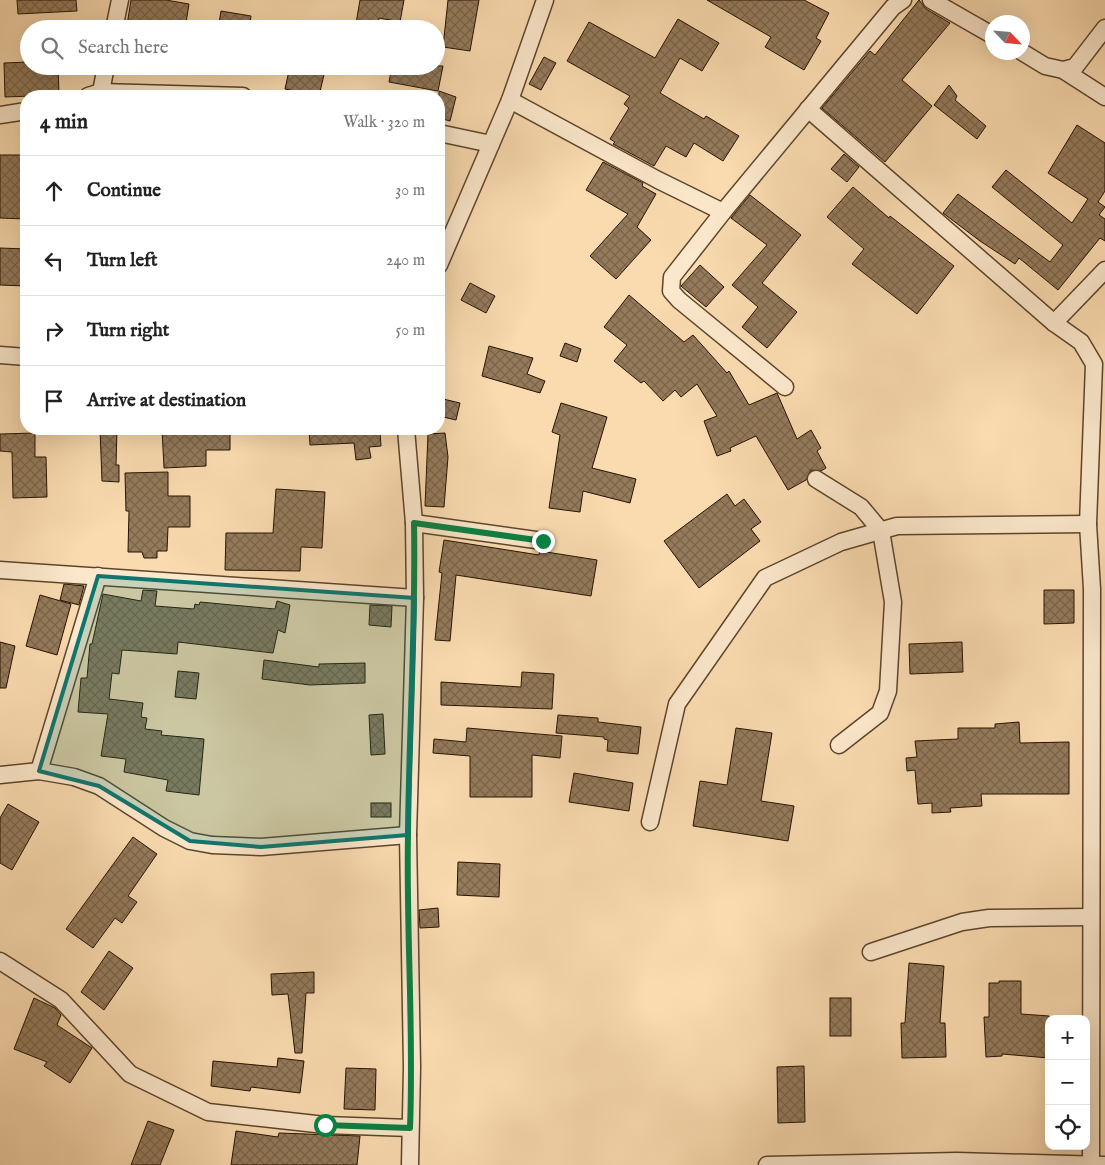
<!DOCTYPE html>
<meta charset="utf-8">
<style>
body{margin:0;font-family:"IM FELL English",serif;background:#f2f2f2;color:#222}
.controls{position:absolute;right:15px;bottom:15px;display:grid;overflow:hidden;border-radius:10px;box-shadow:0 5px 20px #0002}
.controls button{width:45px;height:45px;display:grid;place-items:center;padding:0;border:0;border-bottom:1px solid #e0e0e0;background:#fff;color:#222;font:25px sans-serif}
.compass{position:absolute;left:985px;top:15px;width:45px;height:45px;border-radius:50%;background:#fff;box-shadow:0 5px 20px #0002;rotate:116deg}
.stop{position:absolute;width:15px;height:15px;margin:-11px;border:4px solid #0b8043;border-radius:50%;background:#fff}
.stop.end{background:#0b8043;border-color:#fff;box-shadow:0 1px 5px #0008}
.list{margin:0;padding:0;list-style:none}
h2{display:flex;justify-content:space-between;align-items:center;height:65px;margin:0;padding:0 20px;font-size:21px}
h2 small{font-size:16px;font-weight:400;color:#767676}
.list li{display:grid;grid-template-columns:32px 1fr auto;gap:15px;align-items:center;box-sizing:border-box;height:70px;padding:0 20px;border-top:1px solid #e0e0e0}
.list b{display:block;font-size:19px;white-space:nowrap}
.list em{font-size:16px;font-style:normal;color:#767676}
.icon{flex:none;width:28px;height:28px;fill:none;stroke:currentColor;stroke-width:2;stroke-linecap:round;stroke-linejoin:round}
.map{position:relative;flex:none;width:1105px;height:1165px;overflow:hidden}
.search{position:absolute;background:#fff;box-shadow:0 5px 20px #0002;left:20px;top:20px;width:425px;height:55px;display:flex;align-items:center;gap:12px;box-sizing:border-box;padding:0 18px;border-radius:28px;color:#767676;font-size:19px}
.panel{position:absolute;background:#fff;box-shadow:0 5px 20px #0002;left:20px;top:90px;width:425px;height:345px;border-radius:20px}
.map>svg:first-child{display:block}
</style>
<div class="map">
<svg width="1105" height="1165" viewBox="0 0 1105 1165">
<defs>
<pattern id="building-cross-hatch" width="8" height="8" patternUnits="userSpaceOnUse" patternTransform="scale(1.25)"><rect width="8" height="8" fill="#957b5c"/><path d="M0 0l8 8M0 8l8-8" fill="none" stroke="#7a644a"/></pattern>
</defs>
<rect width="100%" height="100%" fill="#fadbb0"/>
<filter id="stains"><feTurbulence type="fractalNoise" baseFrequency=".004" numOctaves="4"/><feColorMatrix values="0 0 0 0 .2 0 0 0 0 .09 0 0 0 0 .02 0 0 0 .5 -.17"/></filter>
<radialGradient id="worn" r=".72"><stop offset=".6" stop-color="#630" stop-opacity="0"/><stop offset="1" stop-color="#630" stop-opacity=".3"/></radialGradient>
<g fill="url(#building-cross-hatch)" stroke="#271300">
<polygon points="17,0 76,0 77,11 18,14"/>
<polygon points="131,0 166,0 189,4 185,29 149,29 127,25"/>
<polygon points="360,0 404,0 400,22 379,18 378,29 355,29"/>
<polygon points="448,0 479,0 470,51 443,47"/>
<polygon points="707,0 804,0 829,13 816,38 821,41 804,70 765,47 771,37"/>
<polygon points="919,0 926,9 950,23 902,80 932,106 885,162 822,108 870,51 875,55"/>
<polygon points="221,11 251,16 249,29 218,29"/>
<polygon points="678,19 719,43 702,71 680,58 660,93 704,119 706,116 739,136 723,161 694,143 686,157 666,146 654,166 613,144 615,142 610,139 629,108 624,104 630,96 567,61 589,22 655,58"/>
<polygon points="544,57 556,63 541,90 529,84"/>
<polygon points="29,62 29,66 58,66 59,95 5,97 4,63"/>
<polygon points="290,66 326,66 319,96 285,89"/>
<polygon points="392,66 443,66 438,91 389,82"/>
<polygon points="949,85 957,96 955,100 986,126 977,139 934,105"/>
<polygon points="439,91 456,97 450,121 439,118"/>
<polygon points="1077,125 1105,143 1105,191 1098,202 1105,207 1099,215 1105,219 1105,241 1100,238 1058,290 1019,258 1015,264 980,241 943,213 958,194 1050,262 1063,245 992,187 1006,170 1072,223 1088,199 1048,173"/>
<polygon points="844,154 859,167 847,182 831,169"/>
<polygon points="0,155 26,155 26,219 0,218"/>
<polygon points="603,162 643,183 642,186 656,194 637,227 651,240 616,279 590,256 628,214 586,190"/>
<polygon points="853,187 889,218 890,216 954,266 917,314 852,264 864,249 827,217"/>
<polygon points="750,195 801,235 762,283 797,312 767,348 742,327 758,307 732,285 767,245 731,218"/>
<polygon points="0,248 26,249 26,286 0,285"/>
<polygon points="700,265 724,287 706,307 681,286"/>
<polygon points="470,283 495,296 486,313 461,300"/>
<polygon points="629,295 684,342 693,335 727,373 729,371 749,405 777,393 797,439 811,430 821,448 817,451 826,468 821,471 811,470 806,480 788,490 756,436 730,448 731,451 717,456 704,421 717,416 697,384 681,397 675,390 663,401 644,381 641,383 614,361 627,345 604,327"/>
<polygon points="565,343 581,349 577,362 560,356"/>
<polygon points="489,346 533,358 527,374 545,381 540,393 482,376"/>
<polygon points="439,398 460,403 456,420 439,416"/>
<polygon points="561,403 607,417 592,468 636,479 630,503 583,491 580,512 549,508 560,435 552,432"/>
<polygon points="100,429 117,429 116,465 119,465 119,482 102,481"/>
<polygon points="162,429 230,429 230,450 206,450 206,466 164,468"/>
<polygon points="309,429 357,429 357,433 380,431 381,446 369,447 371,458 356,460 354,443 310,445"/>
<polygon points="35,433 35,457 46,457 47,497 13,498 12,452 0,451 0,434"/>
<polygon points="445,433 448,457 444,507 425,506 428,434"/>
<polygon points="168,472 168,496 190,496 190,527 168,527 167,551 157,551 157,558 144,558 142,552 128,552 129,511 126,511 125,473"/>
<polygon points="276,489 325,492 322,548 301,547 300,571 225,570 226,533 273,533"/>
<polygon points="727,494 735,506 744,499 761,522 751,529 760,541 699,588 664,541"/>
<polygon points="444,540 539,555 540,551 597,560 591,596 456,575 450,641 435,640 442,573 439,572"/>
<polygon points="64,584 84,586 79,605 60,600"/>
<polygon points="143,590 157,591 155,606 194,609 195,604 199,605 200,602 275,609 277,601 290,605 285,633 278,630 273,653 178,642 177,654 122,650 119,674 112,673 109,699 143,703 141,717 147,718 145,729 162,731 161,735 204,739 199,795 166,791 168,780 124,772 126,759 101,756 108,714 78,712 81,678 87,678 90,644 92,644 103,594 141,601"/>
<polygon points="1044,590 1074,590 1074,623 1044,624"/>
<polygon points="40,595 71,604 57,655 26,646"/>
<polygon points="370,605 392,606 391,627 369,625"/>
<polygon points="0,642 15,646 6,688 0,688"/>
<polygon points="962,642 963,672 910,674 909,644"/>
<polygon points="264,660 319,667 319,664 365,663 365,683 310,685 262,679"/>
<polygon points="178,671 199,673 196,699 175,697"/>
<polygon points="522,672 554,674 552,709 441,705 441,682 521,687"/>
<polygon points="383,714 385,754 371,755 369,715"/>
<polygon points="558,715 598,718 598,722 641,727 638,754 607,751 608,740 604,739 604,737 556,733"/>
<polygon points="1019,722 1020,743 1069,742 1069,794 981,794 982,806 950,808 951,812 932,813 932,803 918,804 915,770 907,771 906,758 917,757 915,741 958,739 958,728 995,728 995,724"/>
<polygon points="467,728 562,736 560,758 532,755 532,797 470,797 470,756 433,753 434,739 466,742"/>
<polygon points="736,728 772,733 761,801 794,806 788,841 693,826 700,781 727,785"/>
<polygon points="574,773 633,783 629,811 569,802"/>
<rect x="371" y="803" width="20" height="14"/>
<polygon points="8,804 39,822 12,870 0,863 0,818"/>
<polygon points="133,837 157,854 128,896 137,902 122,923 115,918 93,948 66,929"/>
<polygon points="458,862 500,864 499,897 457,895"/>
<polygon points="438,908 439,927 420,928 419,910"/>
<polygon points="109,951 133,968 104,1010 81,992"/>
<polygon points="909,963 944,966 940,1023 945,1023 946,1057 902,1058 901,1023 905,1023"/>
<polygon points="314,972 314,993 306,993 302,1053 295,1053 288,994 272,995 271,974"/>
<polygon points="999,981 1021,981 1021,1014 1049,1016 1049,1058 1002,1054 1002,1056 986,1057 984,1017 989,1017 989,983 999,983"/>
<polygon points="34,998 55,1008 61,1015 57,1025 92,1048 70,1083 44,1066 47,1062 14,1049"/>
<rect x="830" y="998" width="21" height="38"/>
<polygon points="278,1058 304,1061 300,1093 251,1087 250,1091 211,1086 213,1061 277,1067"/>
<polygon points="804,1066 805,1122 778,1123 777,1067"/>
<polygon points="346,1068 376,1069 375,1110 344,1109"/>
<polygon points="148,1121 174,1130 160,1165 131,1165"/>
<polygon points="236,1131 278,1137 279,1133 360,1136 357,1165 231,1165"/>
</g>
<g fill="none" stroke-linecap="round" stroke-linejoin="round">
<defs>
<g id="minor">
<polyline points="931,0 992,35"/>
<polyline points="114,29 120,0"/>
<polyline points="1022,52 1045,66 1063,70 1105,97"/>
<polyline points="1063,70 1075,67 1105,28"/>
<polyline points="101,92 106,66"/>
<polyline points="88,96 101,92 243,96"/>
<polyline points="510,100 658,180 723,212"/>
<polyline points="808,109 1054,323 1081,342 1094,364 1088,524 1092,589 1091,1163"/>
<polyline points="0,115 26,111"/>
<polyline points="439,133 491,144"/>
<polyline points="439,265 510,100 545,0"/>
<polyline points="1054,323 1105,270"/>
<polyline points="0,355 26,357"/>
<polyline points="785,387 679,300 671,291 672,277 723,212 893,7 903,0"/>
<polyline points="406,429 414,523 415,598 408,835 412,1067 410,1165"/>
<polyline points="816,479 861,507 881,531 893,602 888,691 880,713 839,745"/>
<polyline points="414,523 543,541"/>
<polyline points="0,570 415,598"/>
<polyline points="39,771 98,576"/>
<polyline points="0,775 39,771 74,777 99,786 164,828 190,841 212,845 261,847 408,835"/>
<polyline points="650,822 677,704 765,578 841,542 897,526 1088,524"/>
<polyline points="871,952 962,922 989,918 1091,917"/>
<polyline points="0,961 61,1000 130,1074 208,1112 325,1125 410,1128"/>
<polyline points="767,1165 957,1161 1105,1165"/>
</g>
</defs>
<use href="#minor" stroke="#5c452c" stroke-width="19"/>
<use href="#minor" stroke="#fce8cc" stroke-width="16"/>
</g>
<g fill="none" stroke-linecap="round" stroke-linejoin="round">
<path stroke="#0b8043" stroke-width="6" d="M 325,1125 L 410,1128 C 414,1029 406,931 408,833 C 409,729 416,626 414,523 L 543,541"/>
</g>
<path fill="#0f766e" fill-opacity="0.2" stroke="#0f766e" stroke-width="4" stroke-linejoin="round" d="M 98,576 L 415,598 L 408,835 L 261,847 L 190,841 L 99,786 L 39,771 Z"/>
<rect width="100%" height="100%" filter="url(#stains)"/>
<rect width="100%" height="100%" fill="url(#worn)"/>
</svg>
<div class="controls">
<button>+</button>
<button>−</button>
<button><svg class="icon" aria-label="locate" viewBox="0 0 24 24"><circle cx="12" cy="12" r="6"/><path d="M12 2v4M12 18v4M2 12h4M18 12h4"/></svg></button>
</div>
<svg class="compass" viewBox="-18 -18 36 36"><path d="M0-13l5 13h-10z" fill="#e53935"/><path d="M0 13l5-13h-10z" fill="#767676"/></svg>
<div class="stop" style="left:325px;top:1125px"></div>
<div class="stop end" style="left:543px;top:541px"></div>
<div class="search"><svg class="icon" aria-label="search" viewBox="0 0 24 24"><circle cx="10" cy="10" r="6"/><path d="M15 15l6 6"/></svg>Search here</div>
<section class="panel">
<h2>4 min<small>Walk · 320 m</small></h2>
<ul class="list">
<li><svg class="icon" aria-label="ahead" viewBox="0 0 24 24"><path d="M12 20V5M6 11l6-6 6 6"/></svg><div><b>Continue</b></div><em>30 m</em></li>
<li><svg class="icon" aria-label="left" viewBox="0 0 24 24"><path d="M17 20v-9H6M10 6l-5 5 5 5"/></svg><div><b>Turn left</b></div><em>240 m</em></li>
<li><svg class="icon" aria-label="right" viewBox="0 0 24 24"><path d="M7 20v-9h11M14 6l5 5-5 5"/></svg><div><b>Turn right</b></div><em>50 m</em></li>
<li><svg class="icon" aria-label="arrive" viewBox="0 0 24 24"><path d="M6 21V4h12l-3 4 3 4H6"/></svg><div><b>Arrive at destination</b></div></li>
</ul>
</section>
</div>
